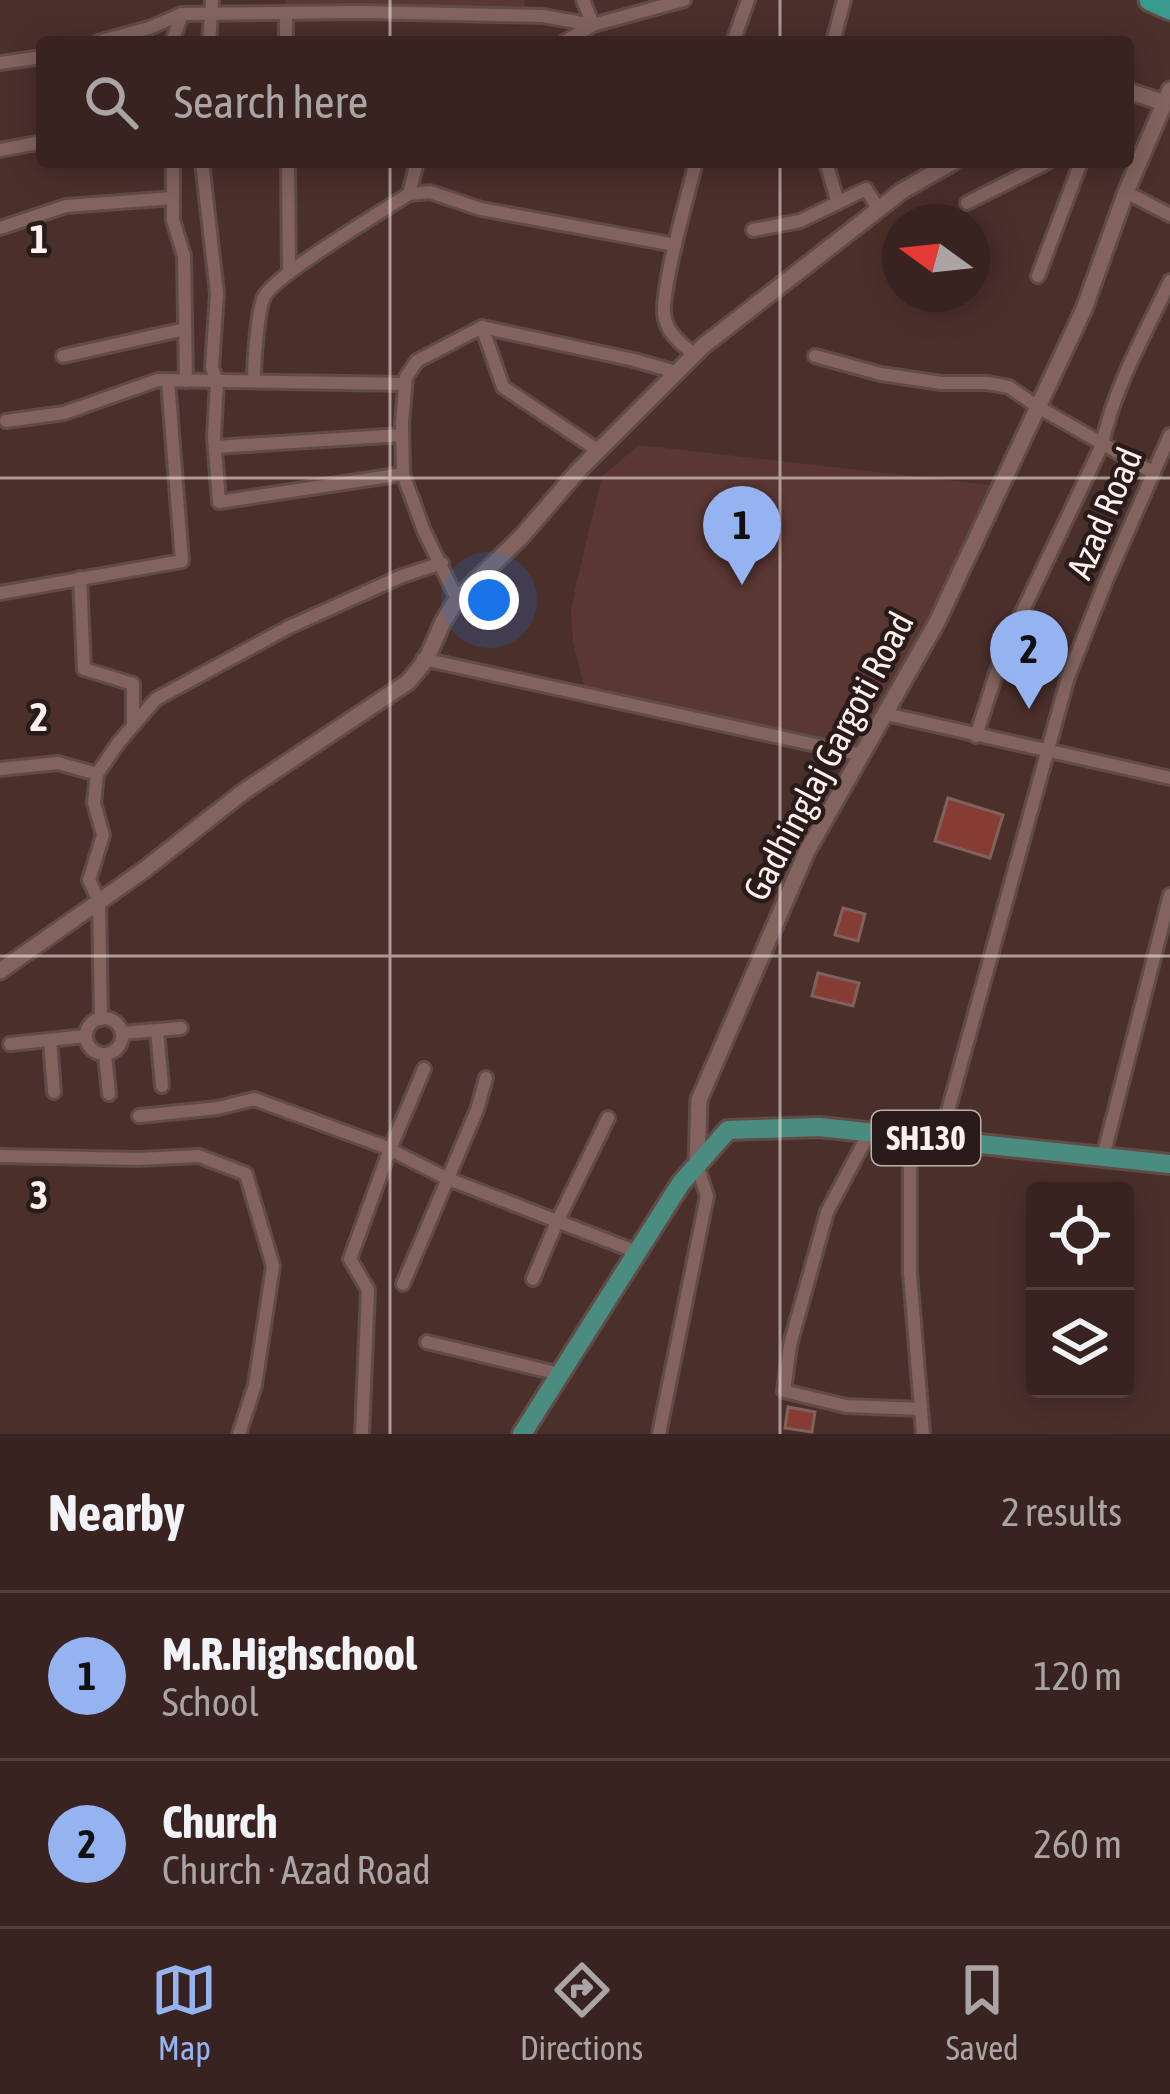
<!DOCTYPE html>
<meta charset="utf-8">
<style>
body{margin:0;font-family:"Asap Condensed",sans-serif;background:#432f2d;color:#f1f3f6}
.controls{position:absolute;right:36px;bottom:36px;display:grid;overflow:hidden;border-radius:12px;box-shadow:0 6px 30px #0003}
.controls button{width:108px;height:108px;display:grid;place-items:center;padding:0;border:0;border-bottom:3px solid #52403e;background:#382320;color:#f1f3f6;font:60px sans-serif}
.compass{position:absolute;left:882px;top:204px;width:108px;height:108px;border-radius:50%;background:#382320;box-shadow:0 6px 30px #0003;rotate:285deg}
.you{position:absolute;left:489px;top:600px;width:42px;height:42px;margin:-30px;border:9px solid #fff;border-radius:50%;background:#1a73e8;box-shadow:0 0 0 18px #1a73e833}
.badge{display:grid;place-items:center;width:78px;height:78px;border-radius:50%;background:#95b2f1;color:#111;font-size:39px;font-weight:700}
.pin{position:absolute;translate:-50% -99px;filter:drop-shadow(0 3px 6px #0008)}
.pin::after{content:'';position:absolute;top:63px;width:42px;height:36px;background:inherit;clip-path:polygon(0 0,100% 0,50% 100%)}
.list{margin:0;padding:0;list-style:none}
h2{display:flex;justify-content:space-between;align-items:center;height:156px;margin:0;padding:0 48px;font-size:51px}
h2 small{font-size:39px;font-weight:400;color:#aba4a5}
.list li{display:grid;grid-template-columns:78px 1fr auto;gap:36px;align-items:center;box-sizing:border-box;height:168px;padding:0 48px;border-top:3px solid #52403e}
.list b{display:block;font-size:45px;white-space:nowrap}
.list p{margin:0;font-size:39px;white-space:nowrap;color:#aba4a5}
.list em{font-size:39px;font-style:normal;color:#aba4a5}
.icon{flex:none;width:66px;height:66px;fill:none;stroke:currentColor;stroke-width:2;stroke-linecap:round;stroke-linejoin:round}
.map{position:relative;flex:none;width:1170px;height:1434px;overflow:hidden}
.search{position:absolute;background:#382320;box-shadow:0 6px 30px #0003;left:36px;right:36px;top:36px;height:132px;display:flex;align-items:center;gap:30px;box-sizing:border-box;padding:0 42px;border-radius:12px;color:#aba4a5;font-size:45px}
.sheet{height:492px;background:#382320}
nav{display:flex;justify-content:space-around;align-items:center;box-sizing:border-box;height:168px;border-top:3px solid #52403e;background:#382320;font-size:33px;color:#aba4a5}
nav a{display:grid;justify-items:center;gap:6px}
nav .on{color:#95b2f1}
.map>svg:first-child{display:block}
</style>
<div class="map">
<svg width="1170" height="1434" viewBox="0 0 1170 1434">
<rect width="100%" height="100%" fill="#4b2f2b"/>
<g fill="#5a3732">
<polygon points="285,0 525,0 523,16 286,13"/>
<polygon points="639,445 999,486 862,755 587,697 573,642 571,611 576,585 602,476"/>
</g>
<g fill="#843c33" stroke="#80615c" stroke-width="3">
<polygon points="948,798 1003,815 990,858 935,841"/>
<polygon points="843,908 865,914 858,941 835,935"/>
<polygon points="818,973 859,983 853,1006 812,996"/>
<polygon points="788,1407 815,1412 812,1432 785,1428"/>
</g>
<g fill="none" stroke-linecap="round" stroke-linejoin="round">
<defs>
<g id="minor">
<polyline points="286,13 286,42"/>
<polyline points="98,42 149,28 182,14 361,12 543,16 593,25 583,0"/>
<polyline points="172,42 182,14"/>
<polyline points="209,42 212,0"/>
<polyline points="564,42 593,25 684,0"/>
<polyline points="733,42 748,0"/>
<polyline points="833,42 844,0"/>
<polyline points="0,63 42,57"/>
<polyline points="0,150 42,142"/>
<polyline points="173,162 173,220 184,256 186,381"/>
<polyline points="202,162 217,293 212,368 217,381 214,437 219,502 403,474"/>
<polyline points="288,162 289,272"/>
<polyline points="826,162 838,203"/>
<polyline points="1126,192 1170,215"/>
<polyline points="409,194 417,162"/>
<polyline points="967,203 1048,162"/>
<polyline points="0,228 66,206 173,198"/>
<polyline points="753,230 800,221 866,189 879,210"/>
<polyline points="1038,276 1081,162"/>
<polyline points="482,327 634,360 676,372"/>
<path d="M 694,355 C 682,344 669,335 665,319 C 658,297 689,191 696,162"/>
<polyline points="63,356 185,329"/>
<polyline points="815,356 881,374 941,383 988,383 1009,387 1038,407 1154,473"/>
<path d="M 254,381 C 254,364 257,312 264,297 C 273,276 383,211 409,194 L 430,192 L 481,209 L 675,245"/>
<polyline points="6,421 64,413 158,380 405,384"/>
<polyline points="215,447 402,435"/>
<polyline points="80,578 84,669 133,684 133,725"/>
<polyline points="0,593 182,561 168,381"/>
<polyline points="457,599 424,531 403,474 402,423 406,377 417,361 482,327 503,387 599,451"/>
<polyline points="423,659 862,755"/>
<polyline points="886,714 1170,778"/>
<path d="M 976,736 L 1003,652 L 1102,445 C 1114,387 1145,334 1170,281"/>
<polyline points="0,769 58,763 97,774"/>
<circle cx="104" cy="1036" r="18"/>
<polyline points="101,1019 99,901 89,880 103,835 94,803 97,774 119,742 156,699 289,627 402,576 442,563"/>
<polyline points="157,1030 162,1086"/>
<polyline points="122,1033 181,1028"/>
<polyline points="50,1040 54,1092"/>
<polyline points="10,1044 86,1036"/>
<polyline points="105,1054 109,1094"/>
<polyline points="139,1116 218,1108 254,1099 383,1146 446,1178 637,1252"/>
<polyline points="869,1133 827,1212 790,1345 784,1391 846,1406 921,1409"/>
<polyline points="910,1137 910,1273 923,1434"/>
<polyline points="940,1140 1068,677 1106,581 1170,435"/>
<polyline points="0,1156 138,1159 199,1156 246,1174 273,1266 255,1385 239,1434"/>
<polyline points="1103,1157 1170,895"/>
<polyline points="533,1279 557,1222 608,1118"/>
<polyline points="403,1284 477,1110 486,1078"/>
<polyline points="427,1342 560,1374"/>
<polyline points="362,1434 368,1290 350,1259 390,1149 424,1069"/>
<polyline points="659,1434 707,1196 697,1165"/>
</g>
<g id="tertiary">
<polyline points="1128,91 1165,103"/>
<polyline points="0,971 144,870 243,792 408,682 426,660 443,622 457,599 522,536 577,472 703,346 902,191 953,162"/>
<polyline points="697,1165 699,1100 807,851 937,622 1084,309 1126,192 1170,90"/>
</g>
<polyline id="primary" points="522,1434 681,1183 728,1130 819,1127 1170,1164"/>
<polyline id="trunk" points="1150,0 1170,9"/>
</defs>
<use href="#minor" stroke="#614b47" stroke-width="18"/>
<use href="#tertiary" stroke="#614b47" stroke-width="21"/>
<use href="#primary" stroke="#614b47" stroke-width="24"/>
<use href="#trunk" stroke="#614b47" stroke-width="27"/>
<use href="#minor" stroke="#82635e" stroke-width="12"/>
<use href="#tertiary" stroke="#82635e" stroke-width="15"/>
<use href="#primary" stroke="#4b8c80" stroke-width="18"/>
<use href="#trunk" stroke="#389a8c" stroke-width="21"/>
</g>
<path fill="none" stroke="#fef0ed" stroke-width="3" stroke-opacity="0.55" d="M 390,0 L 390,42M 780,0 L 780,42M 390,162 L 390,1434M 780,162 L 780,1434M 0,478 L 1170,478M 0,956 L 1170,956"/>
<g text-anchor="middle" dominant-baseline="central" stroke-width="9" stroke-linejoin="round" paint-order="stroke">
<rect fill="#281b19" stroke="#beb0ad" stroke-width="3" x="872" y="1111" width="108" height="54" rx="9"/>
<g font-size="33" font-weight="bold" fill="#fef0ed">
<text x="926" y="1138">SH130</text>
</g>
<g font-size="36" fill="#fef0ed" stroke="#281b19">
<text transform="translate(1104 513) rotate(-67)">Azad Road</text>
<text transform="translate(828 756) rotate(-62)">Gadhinglaj Gargoti Road</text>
</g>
</g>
<g font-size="39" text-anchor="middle" font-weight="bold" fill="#fef0ed" stroke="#281b19" stroke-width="9" stroke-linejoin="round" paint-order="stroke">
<text x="39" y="253">1</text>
<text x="39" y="731">2</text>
<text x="39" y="1209">3</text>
</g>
</svg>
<div class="controls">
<button><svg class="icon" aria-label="locate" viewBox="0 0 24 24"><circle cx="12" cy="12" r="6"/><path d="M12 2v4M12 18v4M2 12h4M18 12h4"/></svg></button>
<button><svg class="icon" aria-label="layers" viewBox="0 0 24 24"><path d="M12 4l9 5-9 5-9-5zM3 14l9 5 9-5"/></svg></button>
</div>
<svg class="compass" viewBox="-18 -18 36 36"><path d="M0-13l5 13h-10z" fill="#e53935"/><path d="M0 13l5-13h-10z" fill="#aba4a5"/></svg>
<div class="you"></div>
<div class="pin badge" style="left:742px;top:585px">1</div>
<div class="pin badge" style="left:1029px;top:709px">2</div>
<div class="search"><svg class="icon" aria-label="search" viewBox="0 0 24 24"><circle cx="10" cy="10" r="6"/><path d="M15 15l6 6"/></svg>Search here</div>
</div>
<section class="sheet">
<h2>Nearby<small>2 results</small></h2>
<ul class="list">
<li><span class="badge">1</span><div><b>M.R.Highschool</b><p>School</p></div><em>120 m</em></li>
<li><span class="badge">2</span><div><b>Church</b><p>Church · Azad Road</p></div><em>260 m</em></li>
</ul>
</section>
<nav>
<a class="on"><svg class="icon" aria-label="map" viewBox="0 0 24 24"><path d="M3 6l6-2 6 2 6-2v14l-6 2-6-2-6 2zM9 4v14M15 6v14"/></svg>Map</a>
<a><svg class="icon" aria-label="directions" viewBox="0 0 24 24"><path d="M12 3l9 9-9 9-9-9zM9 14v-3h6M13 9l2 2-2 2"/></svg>Directions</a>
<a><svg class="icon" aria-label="saved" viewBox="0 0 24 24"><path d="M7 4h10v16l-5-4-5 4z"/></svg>Saved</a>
</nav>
